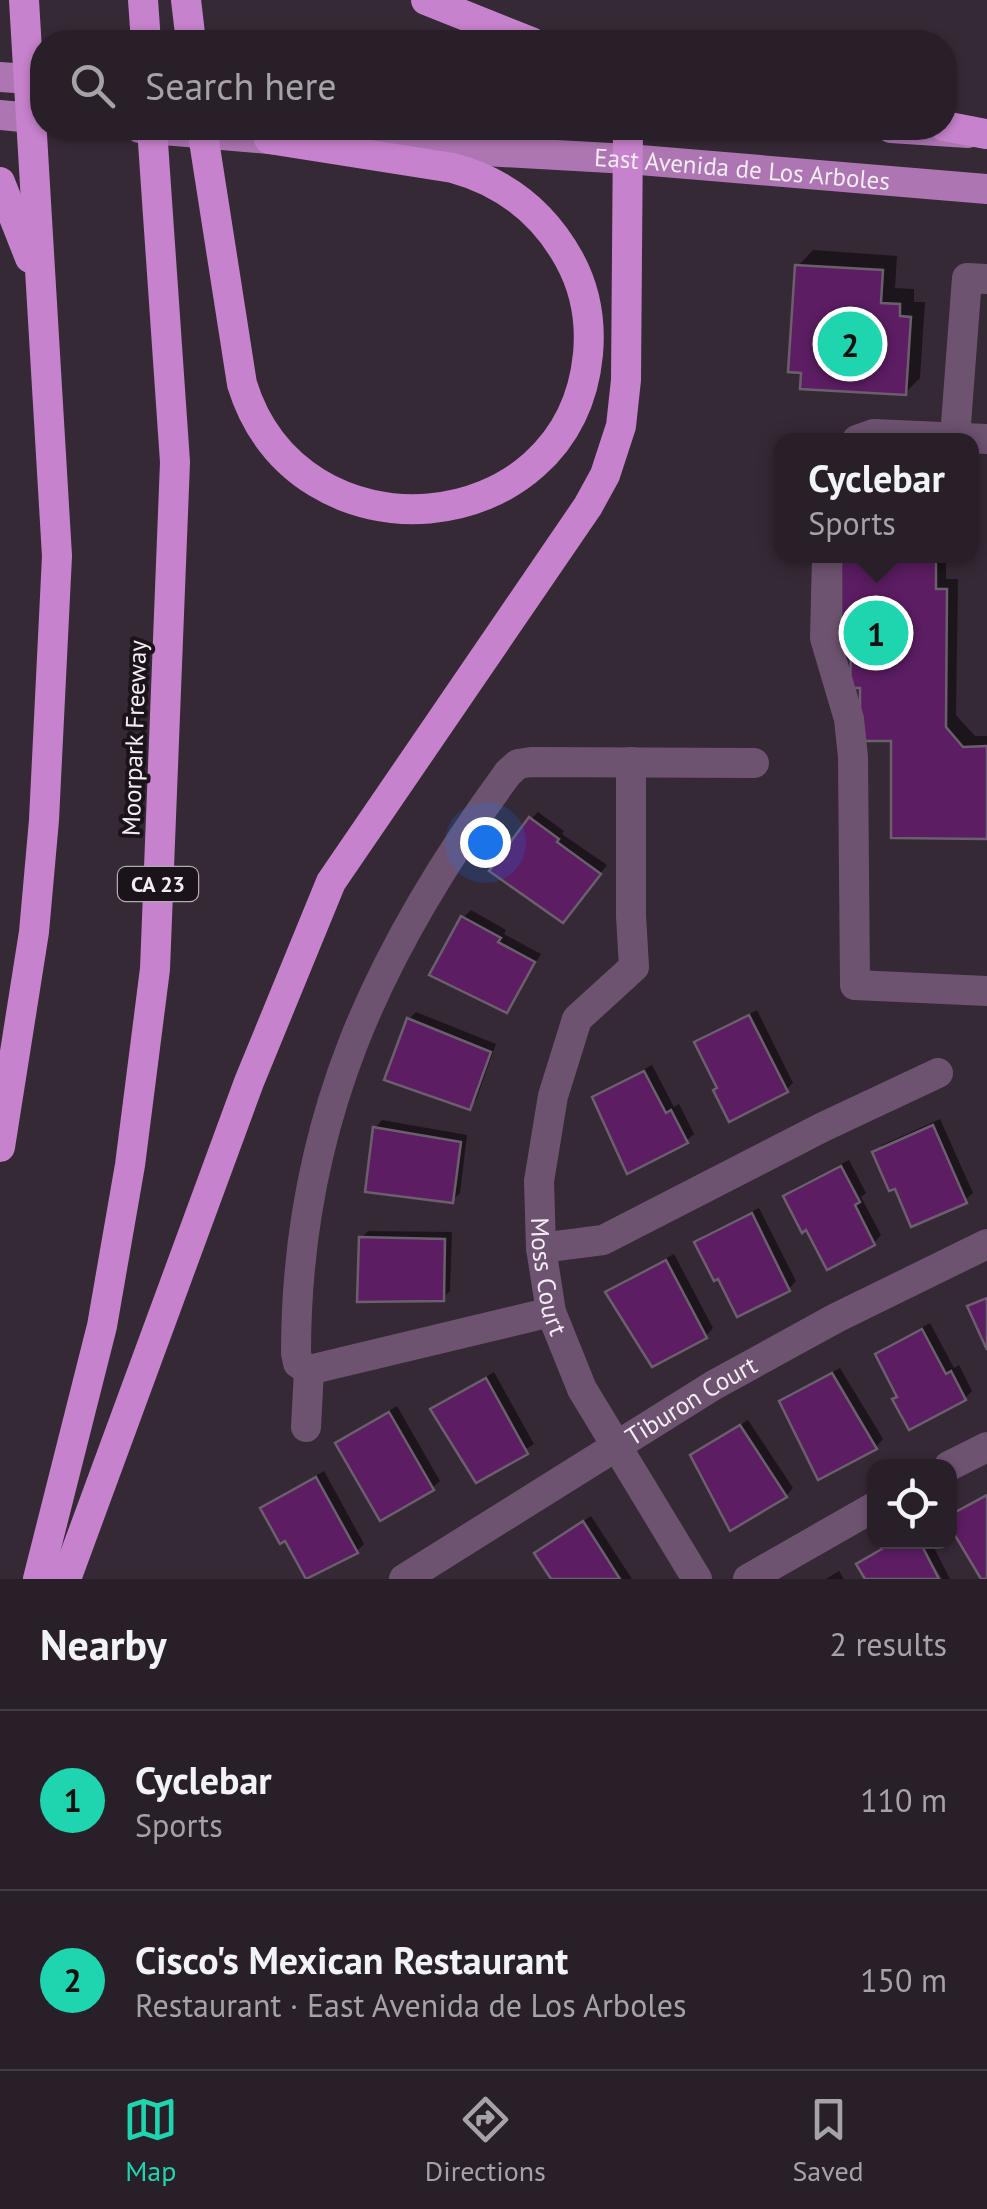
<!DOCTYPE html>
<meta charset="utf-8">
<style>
body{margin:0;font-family:"PT Sans",sans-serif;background:#302730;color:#f1f3f6}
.controls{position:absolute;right:30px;bottom:30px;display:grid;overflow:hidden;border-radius:20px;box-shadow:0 2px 8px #0004}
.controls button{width:90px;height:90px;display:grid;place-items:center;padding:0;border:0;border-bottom:2px solid #443d45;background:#281f28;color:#f1f3f6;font:50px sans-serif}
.you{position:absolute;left:485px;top:842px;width:35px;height:35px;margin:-25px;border:8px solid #fff;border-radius:50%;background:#1a73e8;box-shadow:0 0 0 15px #1a73e833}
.badge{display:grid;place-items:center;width:65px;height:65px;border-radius:50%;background:#1fd5b0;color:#111;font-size:32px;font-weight:700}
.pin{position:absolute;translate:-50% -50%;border:5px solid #fff;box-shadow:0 2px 10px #0006}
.popup{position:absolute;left:774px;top:433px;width:205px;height:130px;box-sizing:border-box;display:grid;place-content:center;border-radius:20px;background:#281f28;filter:drop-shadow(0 2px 8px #0005);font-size:32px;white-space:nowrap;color:#a5a2a8}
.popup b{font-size:38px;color:#f1f3f6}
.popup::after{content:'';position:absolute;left:50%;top:100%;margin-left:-20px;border:20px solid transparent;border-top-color:#281f28}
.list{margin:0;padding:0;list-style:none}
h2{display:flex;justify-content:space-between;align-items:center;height:130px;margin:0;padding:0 40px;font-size:42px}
h2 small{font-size:32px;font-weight:400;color:#a5a2a8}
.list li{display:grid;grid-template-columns:65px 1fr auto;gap:30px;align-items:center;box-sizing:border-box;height:180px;padding:0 40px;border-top:2px solid #443d45}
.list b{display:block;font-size:38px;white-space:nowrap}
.list p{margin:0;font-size:32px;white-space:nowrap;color:#a5a2a8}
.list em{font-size:32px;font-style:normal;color:#a5a2a8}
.icon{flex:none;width:55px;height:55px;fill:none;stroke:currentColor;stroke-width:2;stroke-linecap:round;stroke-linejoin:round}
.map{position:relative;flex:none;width:987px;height:1579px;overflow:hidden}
.search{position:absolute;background:#281f28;box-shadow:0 2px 8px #0004;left:30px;right:30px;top:30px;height:110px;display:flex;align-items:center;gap:25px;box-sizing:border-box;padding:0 35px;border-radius:40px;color:#a5a2a8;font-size:38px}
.sheet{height:490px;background:#281f28}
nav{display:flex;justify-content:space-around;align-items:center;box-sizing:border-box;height:140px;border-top:2px solid #443d45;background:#281f28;font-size:28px;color:#a5a2a8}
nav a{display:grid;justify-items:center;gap:5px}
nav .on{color:#1fd5b0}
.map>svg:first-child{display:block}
</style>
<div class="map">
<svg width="987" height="1579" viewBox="0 0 987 1579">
<rect width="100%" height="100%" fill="#352936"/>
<g fill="#0007">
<polygon points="813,250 897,256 895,288 914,289 914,302 925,302 920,378 905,393 798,266"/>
<polygon points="844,556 946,556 946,579 958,579 956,715 975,736 987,736 987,836 894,738 863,685 853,647 843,647"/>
<polygon points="538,812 564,831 562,834 607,865 570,912 531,819"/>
<polygon points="471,910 506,930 504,934 541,954 507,1010 463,918"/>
<polygon points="757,1010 793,1083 786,1090 697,1042 705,1035"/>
<polygon points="416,1012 496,1044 476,1100 469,1107 409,1019"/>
<polygon points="652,1065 674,1107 679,1104 694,1134 686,1141 595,1098 602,1091"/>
<polygon points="940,1119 973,1193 965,1200 896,1185 875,1152 882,1145"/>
<polygon points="382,1120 467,1135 460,1193 452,1201 375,1128"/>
<polygon points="849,1160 866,1193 861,1197 881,1235 874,1243 828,1266 807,1227 786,1196 793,1189"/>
<polygon points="759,1208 796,1281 789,1289 697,1242 704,1235"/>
<polygon points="368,1231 452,1232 450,1291 443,1298 361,1238"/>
<polygon points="674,1254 713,1328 706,1336 653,1364 608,1292 616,1285"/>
<polygon points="930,1323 954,1368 959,1365 972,1391 965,1398 899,1396 878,1354 885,1347"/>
<polygon points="840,1368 883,1439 876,1447 820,1477 782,1402 789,1394"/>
<polygon points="494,1372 534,1444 477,1479 433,1409"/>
<polygon points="397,1406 440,1481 432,1488 338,1443"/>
<polygon points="748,1420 793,1488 786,1496 693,1455"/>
<polygon points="324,1471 364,1544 357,1551 286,1538 263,1508"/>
<polygon points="591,1516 632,1579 554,1579 537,1553"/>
<polygon points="893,1542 931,1542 950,1579 942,1579 928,1556 924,1559 936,1579 869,1579 859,1564"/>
<polygon points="839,1571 844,1579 826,1579"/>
</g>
<g fill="#5c1d63" stroke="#6c5f6d" stroke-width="2.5">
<polygon points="795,265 883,270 881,303 900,304 900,316 911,317 906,395 800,389 801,373 788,372"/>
<polygon points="841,556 936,556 936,589 947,589 946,727 963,747 987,746 987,839 891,838 891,741 860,741 860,688 850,688 851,650 841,650"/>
<polygon points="529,817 559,839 557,842 601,874 563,923 489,871"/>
<polygon points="461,916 501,938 498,942 535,962 507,1013 429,975"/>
<polygon points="749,1015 788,1092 729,1122 713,1090 717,1088 694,1042"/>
<polygon points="407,1018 491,1052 470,1110 384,1080"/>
<polygon points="644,1071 666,1113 671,1110 688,1143 627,1174 592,1097"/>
<polygon points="933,1125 967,1203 911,1227 895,1189 889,1191 872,1152"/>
<polygon points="373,1127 461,1142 453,1203 365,1192"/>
<polygon points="841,1166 860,1202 855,1205 875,1245 827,1270 806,1230 802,1233 783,1196"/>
<polygon points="752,1213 790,1291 737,1317 718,1279 714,1281 694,1242"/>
<polygon points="359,1237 445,1239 444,1301 357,1302"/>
<polygon points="666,1260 707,1338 652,1367 605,1292"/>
<polygon points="987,1298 987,1350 967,1306"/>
<polygon points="922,1329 946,1374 951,1371 966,1400 909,1430 892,1399 897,1397 875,1354"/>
<polygon points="832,1373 877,1449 818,1480 779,1401"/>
<polygon points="486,1378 528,1454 476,1483 430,1409"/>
<polygon points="389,1412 434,1490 380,1521 335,1443"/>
<polygon points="740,1425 787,1497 730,1531 690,1455"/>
<polygon points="316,1477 358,1553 306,1579 285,1541 280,1544 260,1508"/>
<polygon points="987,1495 987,1579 981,1579 950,1527 950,1515"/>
<polygon points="583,1521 620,1579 551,1579 534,1553"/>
<polygon points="894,1542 920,1542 939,1579 865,1579 856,1564"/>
</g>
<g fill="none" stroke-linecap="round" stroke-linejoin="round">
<g stroke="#6e5371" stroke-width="30">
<polyline points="955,437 967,278 987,279"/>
<polyline points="857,440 874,434 987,439"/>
<polyline points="827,556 825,638 849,719 853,757 855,985 987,991"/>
<path id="s1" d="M 631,762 L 631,916 L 634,967 L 577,1019 L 553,1096 L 539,1181 L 541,1248 L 551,1312 L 582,1389 L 697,1579"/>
<polyline points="541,1248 603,1240 823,1127 938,1073"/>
<path d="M 309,1370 L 298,1363 L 296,1353 C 296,1125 376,953 508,773 L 518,764 L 531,762 L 754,763"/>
<polyline points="306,1427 309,1370 551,1312"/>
<polyline points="949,1466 987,1447"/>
<path id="s2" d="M 404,1579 L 714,1385 L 836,1318 L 987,1244"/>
<polyline points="748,1579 874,1507"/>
</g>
<g stroke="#ad75b2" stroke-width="30">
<polyline points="0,77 42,80"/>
<polyline points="0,115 42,119"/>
<polyline points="140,128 292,141"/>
<polyline points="891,128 968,133"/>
<path id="s3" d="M 378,145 L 628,159 L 987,189"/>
</g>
<g stroke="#c682cc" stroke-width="30">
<polyline points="143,0 146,42"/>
<polyline points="186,0 191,42"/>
<polyline points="426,0 531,42"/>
<polyline points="944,126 986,134"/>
<path d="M 202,128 L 242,384 C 298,566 570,544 588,354 C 591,321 585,288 569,259 C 543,212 504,182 453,168 L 269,139"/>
<polyline points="0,182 30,258"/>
<polyline points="0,1147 34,932 44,820 57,556 24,0"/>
<polyline points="38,1579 102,1326 130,1165 155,969 175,462 152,128"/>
<polyline points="66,1579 249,1082 331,882 588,506 605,475 621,426 626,380 628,128"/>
</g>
</g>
<g text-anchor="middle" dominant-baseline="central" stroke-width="8" stroke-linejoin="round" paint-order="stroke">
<rect fill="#1a141a" stroke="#b3abb3" stroke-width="2.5" x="118" y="867" width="80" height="34" rx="8"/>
<g font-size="22" font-weight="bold" fill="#f4ecf4">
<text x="158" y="884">CA 23</text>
</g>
<g font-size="25" fill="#f4ecf4" stroke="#1a141a">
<text stroke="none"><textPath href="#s3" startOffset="365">East Avenida de Los Arboles</textPath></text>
<text transform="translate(134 738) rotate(-88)">Moorpark Freeway</text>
<text stroke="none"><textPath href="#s1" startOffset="545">Moss Court</textPath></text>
<text stroke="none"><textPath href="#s2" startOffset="338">Tiburon Court</textPath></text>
</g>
</g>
</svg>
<div class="controls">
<button><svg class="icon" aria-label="locate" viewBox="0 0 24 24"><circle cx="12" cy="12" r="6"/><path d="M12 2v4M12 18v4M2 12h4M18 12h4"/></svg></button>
</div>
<div class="you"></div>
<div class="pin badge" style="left:876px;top:633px">1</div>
<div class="popup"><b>Cyclebar</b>Sports</div>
<div class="pin badge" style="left:850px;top:344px">2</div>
<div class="search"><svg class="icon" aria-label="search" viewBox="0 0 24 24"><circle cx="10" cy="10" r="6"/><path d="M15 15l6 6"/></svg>Search here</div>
</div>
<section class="sheet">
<h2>Nearby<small>2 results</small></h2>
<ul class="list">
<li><span class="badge">1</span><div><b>Cyclebar</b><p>Sports</p></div><em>110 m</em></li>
<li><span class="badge">2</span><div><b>Cisco's Mexican Restaurant</b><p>Restaurant · East Avenida de Los Arboles</p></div><em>150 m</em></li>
</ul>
</section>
<nav>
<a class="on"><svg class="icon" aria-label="map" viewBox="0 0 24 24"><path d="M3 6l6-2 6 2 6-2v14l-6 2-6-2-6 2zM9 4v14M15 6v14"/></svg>Map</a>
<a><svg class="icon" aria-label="directions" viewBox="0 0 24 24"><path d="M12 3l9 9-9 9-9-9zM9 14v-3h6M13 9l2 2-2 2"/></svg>Directions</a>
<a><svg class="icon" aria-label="saved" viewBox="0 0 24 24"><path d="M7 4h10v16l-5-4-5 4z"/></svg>Saved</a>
</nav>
